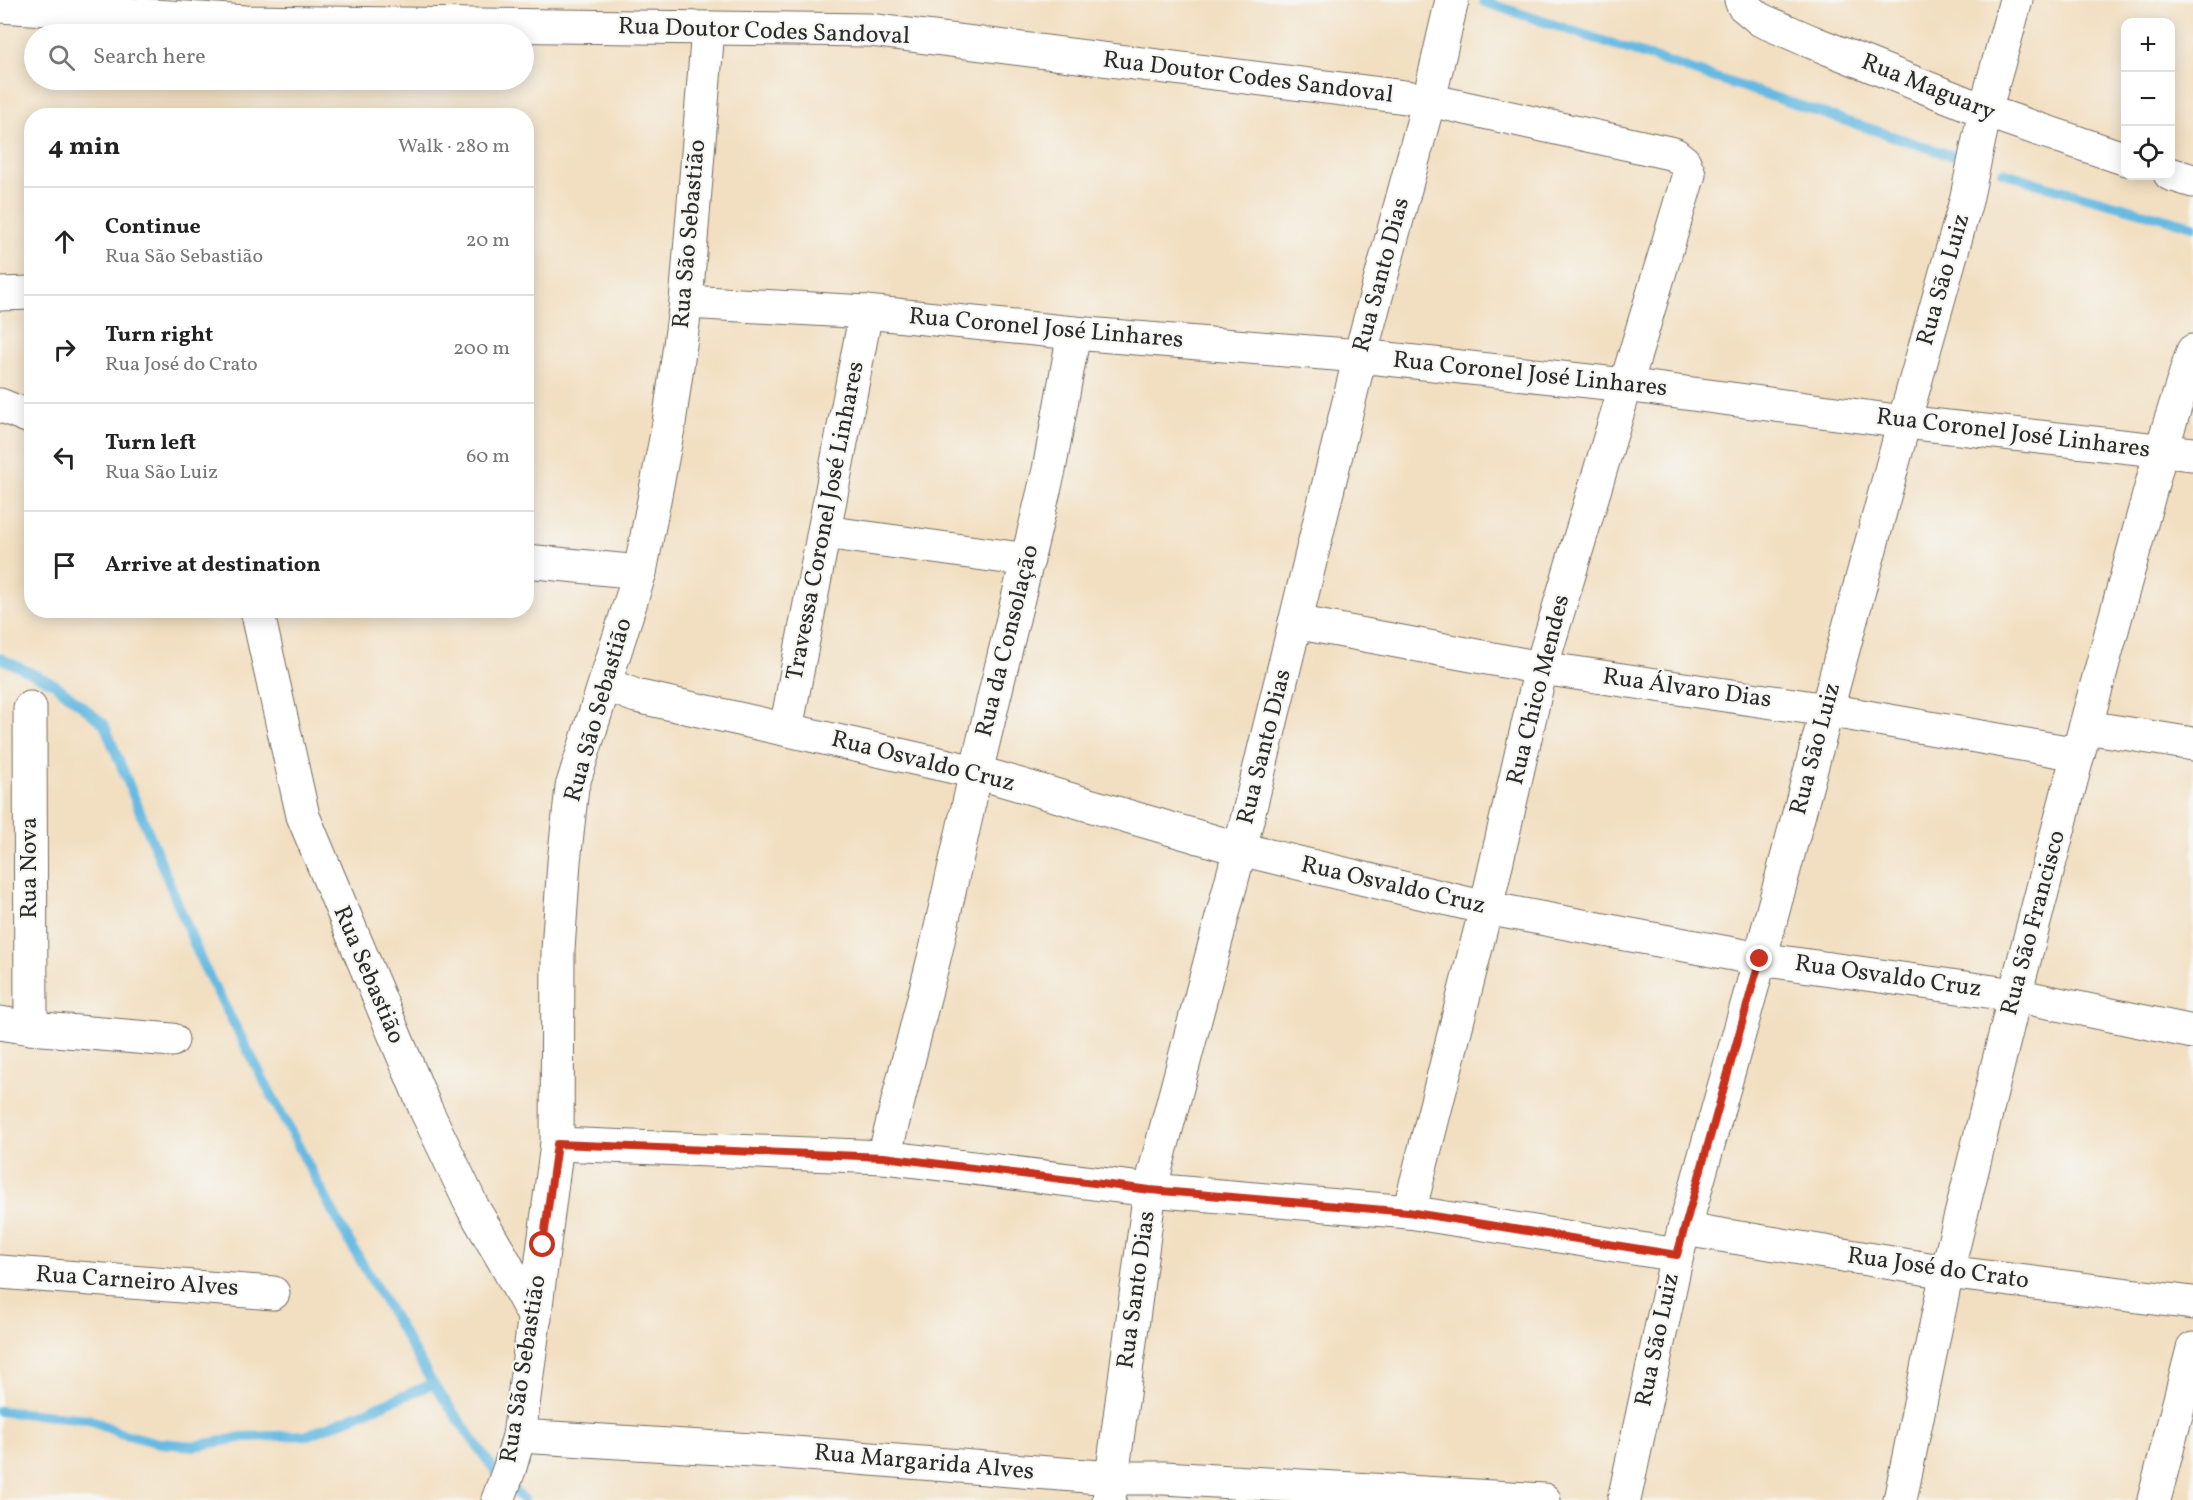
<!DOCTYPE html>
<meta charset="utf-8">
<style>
body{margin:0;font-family:Vollkorn,serif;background:#f6f6f6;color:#222}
.controls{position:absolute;right:18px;top:18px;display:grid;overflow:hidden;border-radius:12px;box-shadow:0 3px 15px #0003}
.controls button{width:54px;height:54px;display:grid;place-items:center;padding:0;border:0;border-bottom:2px solid #e0e0e0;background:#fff;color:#222;font:30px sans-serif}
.stop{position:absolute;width:18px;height:18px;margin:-14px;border:4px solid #c8321e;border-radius:50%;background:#fff}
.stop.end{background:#c8321e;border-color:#fff;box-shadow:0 2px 6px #0008}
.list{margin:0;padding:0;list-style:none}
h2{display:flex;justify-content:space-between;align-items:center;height:78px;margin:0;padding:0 24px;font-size:26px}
h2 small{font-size:20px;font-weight:400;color:#767676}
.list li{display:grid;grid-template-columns:39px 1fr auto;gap:18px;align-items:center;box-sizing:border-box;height:108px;padding:0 24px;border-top:2px solid #e0e0e0}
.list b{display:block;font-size:22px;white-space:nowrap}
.list p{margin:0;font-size:20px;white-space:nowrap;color:#767676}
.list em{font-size:20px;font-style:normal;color:#767676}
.icon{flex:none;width:33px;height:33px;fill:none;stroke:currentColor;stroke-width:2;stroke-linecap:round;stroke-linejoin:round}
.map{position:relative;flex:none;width:2193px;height:1500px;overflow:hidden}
.search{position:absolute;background:#fff;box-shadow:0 3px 15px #0003;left:24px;top:24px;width:510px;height:66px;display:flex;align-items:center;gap:15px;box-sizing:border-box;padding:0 21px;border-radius:33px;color:#767676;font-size:22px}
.panel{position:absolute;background:#fff;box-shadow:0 3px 15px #0003;left:24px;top:108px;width:510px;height:510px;border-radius:24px}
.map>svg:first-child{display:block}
</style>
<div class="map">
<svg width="2193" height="1500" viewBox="0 0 2193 1500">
<rect width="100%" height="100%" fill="#f6f6f2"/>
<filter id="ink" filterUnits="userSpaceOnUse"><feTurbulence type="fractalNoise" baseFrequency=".0167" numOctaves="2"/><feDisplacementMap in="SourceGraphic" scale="12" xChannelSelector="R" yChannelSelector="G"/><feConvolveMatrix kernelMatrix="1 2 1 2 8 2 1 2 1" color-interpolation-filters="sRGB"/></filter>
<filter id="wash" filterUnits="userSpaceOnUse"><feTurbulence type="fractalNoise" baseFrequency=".008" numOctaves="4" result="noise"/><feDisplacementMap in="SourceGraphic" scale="24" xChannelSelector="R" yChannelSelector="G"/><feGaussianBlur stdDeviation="1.35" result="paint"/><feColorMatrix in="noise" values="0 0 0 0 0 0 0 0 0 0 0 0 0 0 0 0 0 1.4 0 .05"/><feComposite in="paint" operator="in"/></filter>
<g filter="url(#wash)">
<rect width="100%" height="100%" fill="#f2dfc1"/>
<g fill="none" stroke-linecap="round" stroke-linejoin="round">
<g stroke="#66bae2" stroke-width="10">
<polyline points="1484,2 1953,156"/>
<polyline points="2003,172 2039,184 2193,226"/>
<polyline points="0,658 56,685 104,724 203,965 342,1229 433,1384 498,1475"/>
<polyline points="0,1411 89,1419 120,1433 159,1443 195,1446 244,1437 308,1435 433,1384"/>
<polyline points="510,1487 524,1500"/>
</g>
</g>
</g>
<g filter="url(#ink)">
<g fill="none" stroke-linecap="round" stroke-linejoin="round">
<defs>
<g id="street">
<polyline points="1741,0 1743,5 1761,20 1812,42 1985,111 2126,159"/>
<polyline points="0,6 246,22 870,30 1429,100 1674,154 1684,162 1689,174 1541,668 1486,908 1409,1212"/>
<polyline points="2170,174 2193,181"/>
<polyline points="0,294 32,293"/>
<polyline points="686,302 866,312 1074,333 1360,356 1625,385 1904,422 2193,454"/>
<polyline points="0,405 32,418"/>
<polyline points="824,532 1028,560"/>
<polyline points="526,561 640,572"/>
<polyline points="257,610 303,816 426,1110 473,1208 503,1259 535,1318"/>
<polyline points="1295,622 1541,668 1827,710 2078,754"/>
<polyline points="605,684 636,696 976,772 1240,849 1486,908 1760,959 2015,995 2193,1032"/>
<polyline points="30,708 31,1028"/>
<polyline points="2086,727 2193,744"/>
<polyline points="786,729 866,312"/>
<polyline points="0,1023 31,1028 172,1040"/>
<polyline points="557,1144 884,1157 1150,1190 1409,1212 1677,1255"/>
<polyline points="884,1157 935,954 976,772 1049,470 1074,333"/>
<polyline points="1684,1229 1947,1272 2193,1303"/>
<polyline points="0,1272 273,1293"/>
<polyline points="519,1436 769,1451 1112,1478 1164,1478 1544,1500"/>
<polyline points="498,1500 510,1467 519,1436 557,1144 558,950 564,862 572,787 640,572 669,423 686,302 708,29"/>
<polyline points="1109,1500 1150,1190 1240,849 1360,356 1429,100 1452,0"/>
<polyline points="1624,1500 1677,1255 1760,959 1904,422 1966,201 1985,111 2016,0"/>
<polyline points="1900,1500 1947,1272 2015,995 2078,754 2161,451 2193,351"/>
<polyline points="2154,1500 2193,1349"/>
</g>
</defs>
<use href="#street" stroke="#716a60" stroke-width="35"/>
<use href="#street" stroke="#fff" stroke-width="33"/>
</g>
</g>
<g fill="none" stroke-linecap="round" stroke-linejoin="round" filter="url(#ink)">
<polyline stroke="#c8321e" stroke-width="8" points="543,1245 557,1144 884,1157 1150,1190 1408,1212 1677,1255 1760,959"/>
</g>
<g text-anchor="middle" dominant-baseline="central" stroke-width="4.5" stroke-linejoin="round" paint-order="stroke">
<g font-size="24" fill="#2b2b2b" stroke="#f6f6f2">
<text transform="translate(764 32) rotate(2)">Rua Doutor Codes Sandoval</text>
<text transform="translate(1248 78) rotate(7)">Rua Doutor Codes Sandoval</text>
<text transform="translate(1928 88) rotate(22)">Rua Maguary</text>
<text transform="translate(690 234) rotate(-85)">Rua São Sebastião</text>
<text transform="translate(1382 275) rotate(-75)">Rua Santo Dias</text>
<text transform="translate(1944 280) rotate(-74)">Rua São Luiz</text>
<text transform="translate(1046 329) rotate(5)">Rua Coronel José Linhares</text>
<text transform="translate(1530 375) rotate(6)">Rua Coronel José Linhares</text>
<text transform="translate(2013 434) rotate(7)">Rua Coronel José Linhares</text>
<text transform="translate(826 521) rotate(-79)">Travessa Coronel José Linhares</text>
<text transform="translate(1008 641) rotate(-76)">Rua da Consolação</text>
<text transform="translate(1687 689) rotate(8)">Rua Álvaro Dias</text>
<text transform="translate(1539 690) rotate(-76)">Rua Chico Mendes</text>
<text transform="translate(599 710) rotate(-74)">Rua São Sebastião</text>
<text transform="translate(1265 747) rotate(-76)">Rua Santo Dias</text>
<text transform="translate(1816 749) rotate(-75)">Rua São Luiz</text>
<text transform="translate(923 762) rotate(14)">Rua Osvaldo Cruz</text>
<text transform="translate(30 868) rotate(-90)">Rua Nova</text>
<text transform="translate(1393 886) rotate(13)">Rua Osvaldo Cruz</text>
<text transform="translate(2034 923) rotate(-75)">Rua São Francisco</text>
<text transform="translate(368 975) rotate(67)">Rua Sebastião</text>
<text transform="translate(1888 977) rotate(8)">Rua Osvaldo Cruz</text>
<text transform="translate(1938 1269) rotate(8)">Rua José do Crato</text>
<text transform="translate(137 1282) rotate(4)">Rua Carneiro Alves</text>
<text transform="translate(1137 1290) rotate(-82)">Rua Santo Dias</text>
<text transform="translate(1658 1340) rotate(-78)">Rua São Luiz</text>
<text transform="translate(524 1369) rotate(-81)">Rua São Sebastião</text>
<text transform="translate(924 1463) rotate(5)">Rua Margarida Alves</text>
</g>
</g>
</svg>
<div class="controls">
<button>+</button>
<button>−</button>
<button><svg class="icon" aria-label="locate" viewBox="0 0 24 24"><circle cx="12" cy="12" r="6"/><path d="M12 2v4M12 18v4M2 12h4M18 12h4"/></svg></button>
</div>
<div class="stop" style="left:543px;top:1245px"></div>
<div class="stop end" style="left:1760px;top:959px"></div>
<div class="search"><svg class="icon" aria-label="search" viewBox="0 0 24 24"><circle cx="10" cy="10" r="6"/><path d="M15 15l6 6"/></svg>Search here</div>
<section class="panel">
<h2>4 min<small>Walk · 280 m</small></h2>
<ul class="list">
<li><svg class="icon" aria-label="ahead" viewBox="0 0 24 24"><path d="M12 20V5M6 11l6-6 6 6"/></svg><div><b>Continue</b><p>Rua São Sebastião</p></div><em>20 m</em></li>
<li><svg class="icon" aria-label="right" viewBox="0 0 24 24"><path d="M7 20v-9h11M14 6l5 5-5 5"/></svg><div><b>Turn right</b><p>Rua José do Crato</p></div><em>200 m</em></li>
<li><svg class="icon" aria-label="left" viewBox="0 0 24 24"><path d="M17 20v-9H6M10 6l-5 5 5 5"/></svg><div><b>Turn left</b><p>Rua São Luiz</p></div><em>60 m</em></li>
<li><svg class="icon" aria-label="arrive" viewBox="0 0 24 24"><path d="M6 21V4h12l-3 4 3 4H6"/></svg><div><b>Arrive at destination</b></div></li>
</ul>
</section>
</div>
